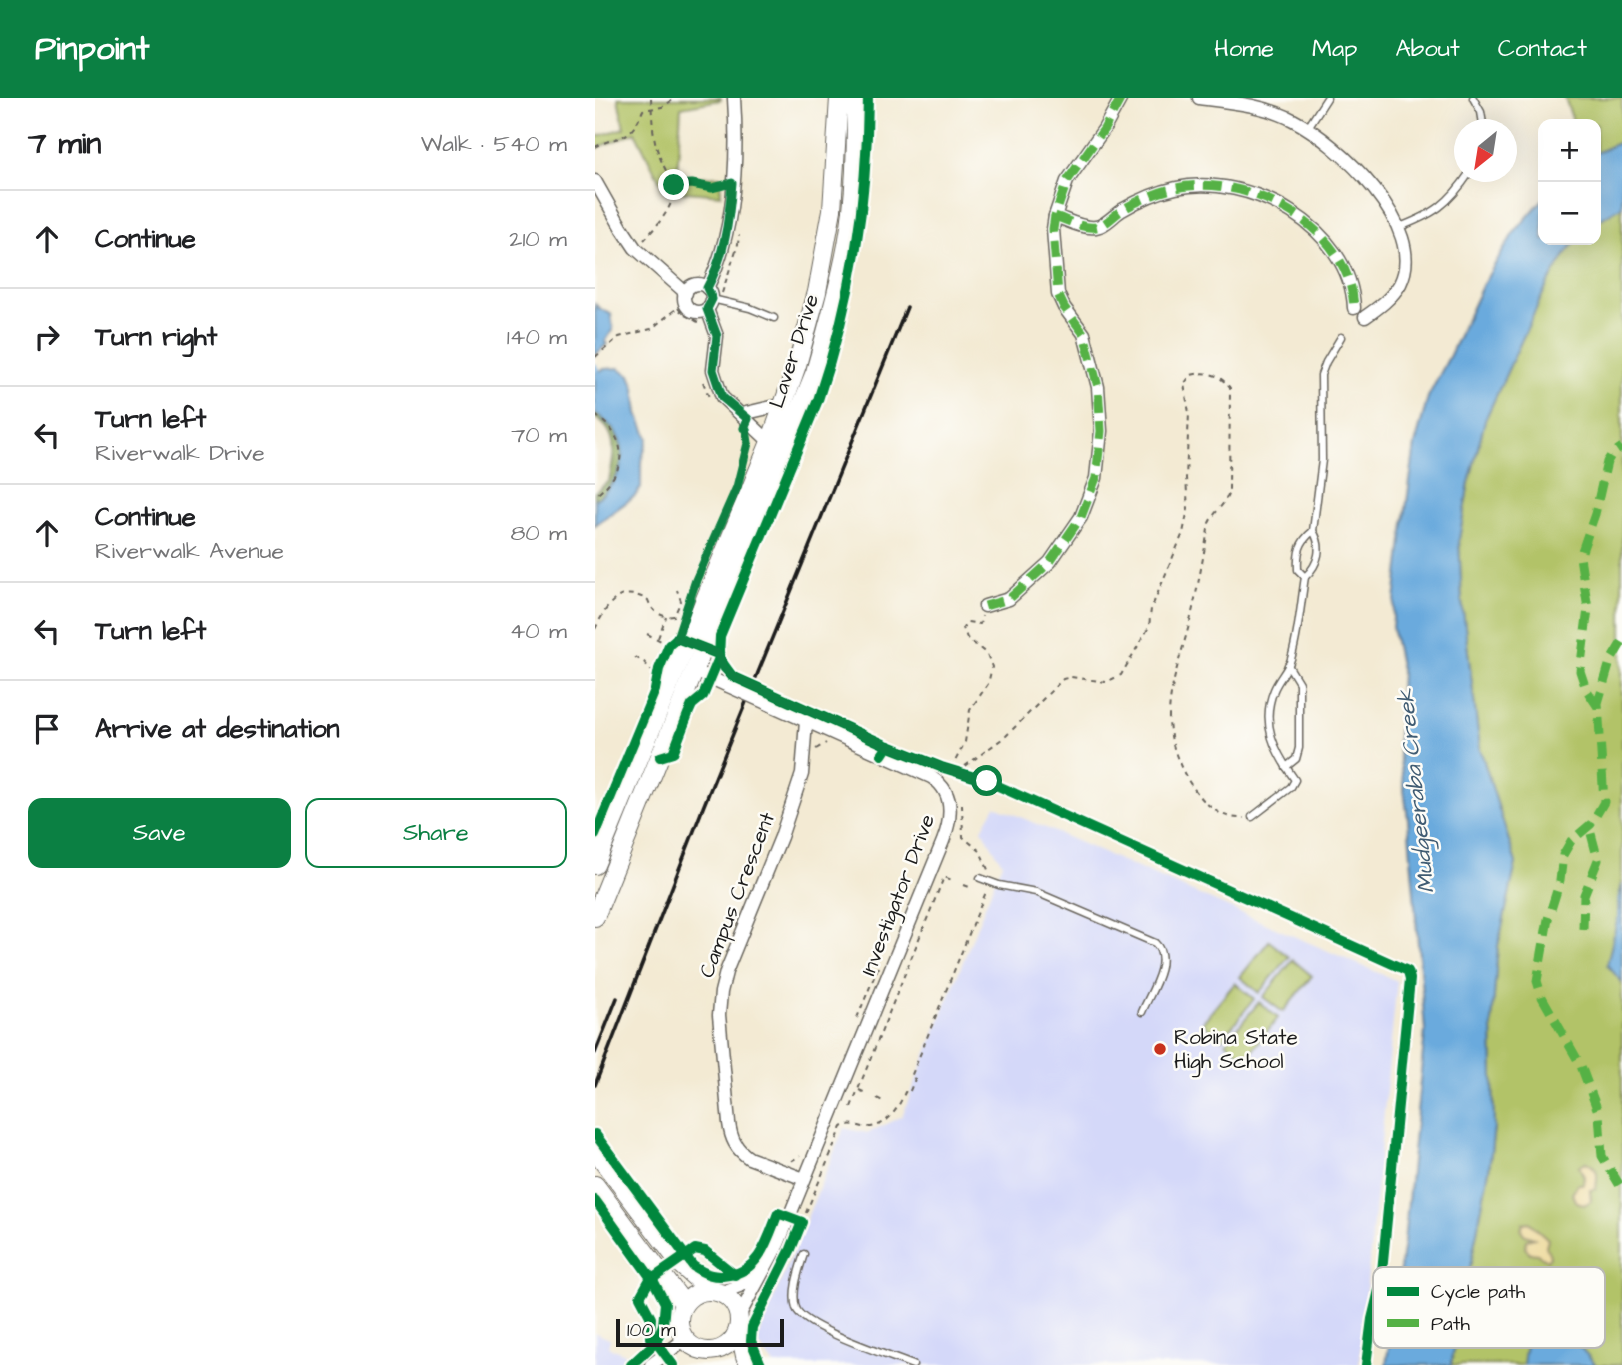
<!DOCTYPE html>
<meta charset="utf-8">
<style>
body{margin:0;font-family:"Architects Daughter",sans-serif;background:#f2f2f2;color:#202124}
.controls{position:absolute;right:21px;top:21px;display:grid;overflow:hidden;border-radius:14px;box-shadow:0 7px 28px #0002}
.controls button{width:63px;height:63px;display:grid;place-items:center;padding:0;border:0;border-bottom:2px solid #e0e0e0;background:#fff;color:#202124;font:35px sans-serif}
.compass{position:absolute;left:859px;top:21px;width:63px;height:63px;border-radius:50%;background:#fff;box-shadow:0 7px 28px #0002;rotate:210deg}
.scale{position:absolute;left:21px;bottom:18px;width:168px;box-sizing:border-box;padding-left:7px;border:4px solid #1c1c1c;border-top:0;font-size:19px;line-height:24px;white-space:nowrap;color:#1c1c1c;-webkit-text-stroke:5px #fdfcf7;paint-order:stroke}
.stop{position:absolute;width:21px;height:21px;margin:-16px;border:5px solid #0b8043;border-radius:50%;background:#fff}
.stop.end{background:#0b8043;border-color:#fff;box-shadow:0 2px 7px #0008}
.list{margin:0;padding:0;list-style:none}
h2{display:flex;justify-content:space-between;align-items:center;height:91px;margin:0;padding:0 28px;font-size:30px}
h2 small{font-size:23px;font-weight:400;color:#757577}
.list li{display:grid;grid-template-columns:46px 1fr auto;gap:21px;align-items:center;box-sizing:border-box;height:98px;padding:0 28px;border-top:2px solid #e0e0e0}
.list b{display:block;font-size:26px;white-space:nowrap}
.list p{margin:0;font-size:23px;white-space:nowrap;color:#757577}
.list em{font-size:23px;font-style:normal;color:#757577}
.actions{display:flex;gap:14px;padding:21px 28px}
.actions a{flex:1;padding:16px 0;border:2px solid #0b8043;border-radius:14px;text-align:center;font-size:24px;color:#0b8043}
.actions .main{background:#0b8043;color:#fff}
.icon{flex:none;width:38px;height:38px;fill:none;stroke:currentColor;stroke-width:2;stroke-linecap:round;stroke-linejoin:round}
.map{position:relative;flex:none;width:1027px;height:1267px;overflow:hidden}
header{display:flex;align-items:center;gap:42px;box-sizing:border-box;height:98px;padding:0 35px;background:#0b8043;color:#fff}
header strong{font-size:33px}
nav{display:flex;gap:38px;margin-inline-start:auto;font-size:24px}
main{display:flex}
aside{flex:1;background:#fff}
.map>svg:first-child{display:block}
</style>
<header>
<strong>Pinpoint</strong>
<nav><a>Home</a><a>Map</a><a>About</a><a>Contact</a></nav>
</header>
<main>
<aside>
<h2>7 min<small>Walk · 540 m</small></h2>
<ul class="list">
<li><svg class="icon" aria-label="ahead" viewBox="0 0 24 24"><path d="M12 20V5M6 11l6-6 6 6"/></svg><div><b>Continue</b></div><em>210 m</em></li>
<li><svg class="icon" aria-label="right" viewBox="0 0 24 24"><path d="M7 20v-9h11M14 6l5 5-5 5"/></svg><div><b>Turn right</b></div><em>140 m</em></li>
<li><svg class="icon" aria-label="left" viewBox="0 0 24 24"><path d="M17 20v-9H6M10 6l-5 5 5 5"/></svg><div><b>Turn left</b><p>Riverwalk Drive</p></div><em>70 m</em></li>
<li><svg class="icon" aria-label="ahead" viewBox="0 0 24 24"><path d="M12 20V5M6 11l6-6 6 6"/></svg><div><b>Continue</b><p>Riverwalk Avenue</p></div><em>80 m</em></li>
<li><svg class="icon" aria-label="left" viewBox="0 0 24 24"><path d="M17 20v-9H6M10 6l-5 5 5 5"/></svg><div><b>Turn left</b></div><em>40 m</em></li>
<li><svg class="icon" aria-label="arrive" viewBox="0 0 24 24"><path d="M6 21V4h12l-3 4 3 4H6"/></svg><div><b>Arrive at destination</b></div></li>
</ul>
<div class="actions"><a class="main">Save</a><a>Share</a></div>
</aside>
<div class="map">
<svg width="1027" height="1267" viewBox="0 0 1027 1267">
<rect width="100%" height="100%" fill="#fdfcf7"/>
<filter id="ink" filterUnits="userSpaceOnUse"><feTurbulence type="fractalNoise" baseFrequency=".0143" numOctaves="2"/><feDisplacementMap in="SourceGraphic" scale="14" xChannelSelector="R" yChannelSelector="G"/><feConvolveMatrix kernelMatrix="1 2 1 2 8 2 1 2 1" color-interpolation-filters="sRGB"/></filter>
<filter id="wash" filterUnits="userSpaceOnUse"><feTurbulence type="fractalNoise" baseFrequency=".00686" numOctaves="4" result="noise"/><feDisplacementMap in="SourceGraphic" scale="28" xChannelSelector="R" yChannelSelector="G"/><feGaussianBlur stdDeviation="1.57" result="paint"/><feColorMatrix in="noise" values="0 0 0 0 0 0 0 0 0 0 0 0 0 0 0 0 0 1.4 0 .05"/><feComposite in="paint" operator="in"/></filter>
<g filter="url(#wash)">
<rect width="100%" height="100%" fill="#f3ead3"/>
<g fill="#d4d8f9">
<polygon points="400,708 802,883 764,1267 179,1267 161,1243 249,1030 273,1035 307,1018 407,765 387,731"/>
<polygon points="0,1235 15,1241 13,1249 30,1256 36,1262 31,1267 0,1267"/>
</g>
<g fill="#b2c367" stroke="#677042" stroke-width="2">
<polygon points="23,0 126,0 126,2 86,9 82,80 125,78 126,97 69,92 40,34 0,51 0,39 29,30"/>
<polygon points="970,0 1027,0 1027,43 1001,55 1001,26 979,26"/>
<polygon points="1027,108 1027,1267 856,1267 894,1072 899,1029 897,924 903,848 921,765 885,651 867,504 864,441 874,385 890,322 951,189 973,152 983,142 1001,142 1001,124"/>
<polygon points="674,843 694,859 664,895 645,879"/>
<polygon points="698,862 717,878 688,914 668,899"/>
<polygon points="640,885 659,901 627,941 607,925"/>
<polygon points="664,904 683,920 651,960 631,944"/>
</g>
<path fill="#8da95c" stroke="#54623c" stroke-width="2" d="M 0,315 C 38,340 35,376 0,402 L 0,394 L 14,383 C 19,359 25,334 0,320 Z"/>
<g fill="#eeda9e" stroke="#857b5d" stroke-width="2">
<path d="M 991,1064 C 1006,1071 1002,1078 1001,1091 L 995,1092 L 996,1103 L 989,1107 L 980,1103 L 977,1096 L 983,1086 L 988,1086 L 989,1079 L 984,1068 Z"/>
<polygon points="934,1124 953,1141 951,1148 955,1158 952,1162 942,1156 935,1155 930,1150 931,1142 939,1140 930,1137 926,1132 928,1125"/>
</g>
<g fill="#6baadd" stroke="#44637c" stroke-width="2">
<polygon points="1027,43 1027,108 1001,124 1001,55"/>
<polygon points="948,101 948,142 983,142 973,152 951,189 890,322 874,385 864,441 867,504 885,651 921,765 903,848 897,924 899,1029 894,1072 856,1267 791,1267 809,1144 830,933 813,721 803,647 806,572 797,529 809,425 820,347 833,299 855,257 887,188 918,136"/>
<polygon points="0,206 5,211 16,216 18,231 10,244 12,246 0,257"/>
<path d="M 24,270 L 35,277 L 40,290 L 43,315 L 53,340 L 46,364 L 46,389 L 40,398 L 0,427 L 0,402 C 35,376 38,340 0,315 L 0,275 L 9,271 Z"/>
<polygon points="1027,785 1027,884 1012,867 1023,819 1023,802"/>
<path d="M 952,1229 L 971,1233 L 1001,1267 L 928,1267 C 930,1249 931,1231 952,1229 Z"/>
</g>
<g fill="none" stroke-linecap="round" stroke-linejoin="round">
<polyline stroke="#6baadd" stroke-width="3.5" points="0,267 3,274"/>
</g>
</g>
<g filter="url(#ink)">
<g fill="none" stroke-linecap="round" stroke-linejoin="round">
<defs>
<g id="lane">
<polyline points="878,0 886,14 889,32"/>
<polyline points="712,31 732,0"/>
<path d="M 802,130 C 839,116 853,107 875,74"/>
<polyline points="117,201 155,210 179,220"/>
<path d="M 710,479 L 703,472 C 702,455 704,444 718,433"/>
<polyline points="691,669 701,661 704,650 704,585 693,567"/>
<path d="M 657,719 L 696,689 L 700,682 C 680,654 665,626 679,592 C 683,582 691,574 695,564 C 703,542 706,503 710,479 C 724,466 728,449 718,433 L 727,362 L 726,277 L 731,264 L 746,239"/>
<path d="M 385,780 L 404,787 L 441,794 L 560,845 C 578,862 555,895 547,914"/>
<path d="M 209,1156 C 204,1172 196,1194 201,1210 C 208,1230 296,1258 318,1267"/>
</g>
<g id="street">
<path d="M 526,0 L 509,31 L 472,83 L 460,118 C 472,122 488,131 501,129 C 510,128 519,117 527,112 C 544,102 562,94 581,90 C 654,74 756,130 759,210"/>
<path d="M 604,0 C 636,4 669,7 698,22 C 743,45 834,129 805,186 C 797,200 783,210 770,219"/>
<polyline points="0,83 26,129 40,150 91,195"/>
<circle cx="103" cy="200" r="14"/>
<path d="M 112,190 C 140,135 143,61 139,0"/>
<polyline points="112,211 122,238 118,272 127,299 175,344"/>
<polyline points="147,316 190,306"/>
<polyline points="390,508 414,501 455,464 486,419 501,380 506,333 503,289 489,236 469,209 463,196 458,131 460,118"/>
<polyline points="100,573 131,587"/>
<path d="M 209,1081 L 154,1060 C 141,1051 136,1041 134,1025 L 124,917 L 126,894 L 131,874 L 186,739 L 207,676 L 211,623"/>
<polyline points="125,1195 147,1187 168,1173"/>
<path d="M 144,1218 L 183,1146 L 348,743 C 357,720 360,694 336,679 L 178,608"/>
<polyline points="56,1267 90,1241"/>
</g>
<g id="secondary">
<polyline points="0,767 175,344 202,267 222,194 237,112 244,0"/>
<path d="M 0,819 L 220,274 C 232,232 244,190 252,147 C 261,99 261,49 261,0"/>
<polyline points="0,1053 87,1168 114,1192"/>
<polyline points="0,1087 89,1206"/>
<circle cx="114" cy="1223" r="30"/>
<polyline points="144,1229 150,1258 155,1267"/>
</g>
</defs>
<use href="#lane" stroke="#67645c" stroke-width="9"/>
<use href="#street" stroke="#67645c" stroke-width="15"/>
<use href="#secondary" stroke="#67645c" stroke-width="20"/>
<g stroke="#67645c" stroke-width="2" stroke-dasharray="5 5" stroke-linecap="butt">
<path d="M 56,0 C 58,38 58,53 79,86"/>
<path d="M 0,49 C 26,35 34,46 48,12 L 67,9 L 81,0"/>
<path d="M 49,142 C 63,126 80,109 79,87 L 97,86 L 117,90 L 126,87"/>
<polyline points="127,195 143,146 144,137"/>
<polyline points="83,210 88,216 103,224"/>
<polyline points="0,259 24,239 56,231 86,207"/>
<polyline points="108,284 114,299"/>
<path d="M 0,317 C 35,341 33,373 0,398"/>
<polyline points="144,380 154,341"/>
<path d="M 0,531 C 12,507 23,486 53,502 C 57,514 67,520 79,518 L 86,503 L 82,492"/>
<polyline points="52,536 74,547"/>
<polyline points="63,540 71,519"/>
<polyline points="40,559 49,564 62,579"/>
<polyline points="108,598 116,594"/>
<polyline points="221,651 231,645"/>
<polyline points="356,671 370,644 375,612 393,586 397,569 392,556 372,540 368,530 372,524 385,526 387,518"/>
<path d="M 362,674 L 411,638 L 468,581 L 476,579 L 511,584 L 526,577 L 554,529 L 556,511 L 588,435 L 593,411 L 591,380 L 594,315 L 589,286 L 596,277 C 612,273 625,276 635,290 L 634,392 C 632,406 620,412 614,425 C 609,456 603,488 596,519 C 588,553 573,589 574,624 C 576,649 587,678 604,697 C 616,712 630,721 649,720"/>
<polyline points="367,706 368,739 385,753 394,774"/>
<polyline points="369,787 377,790"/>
<polyline points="262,920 284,867"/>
<polyline points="264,992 273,996"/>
<polyline points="282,1000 289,1004"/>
<polyline points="256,1009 349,779 360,783"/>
<polyline points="196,1063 205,1058"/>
<path d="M 207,1124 L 247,1029 C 256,1024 261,1028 269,1029 C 291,1031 303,1011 310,994 L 314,995 L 320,981 L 316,979 L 391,794"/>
</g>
<use href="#lane" stroke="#fff" stroke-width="6"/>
<use href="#street" stroke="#fff" stroke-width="12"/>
<use href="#secondary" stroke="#fff" stroke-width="18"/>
<g stroke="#1c1c1c" stroke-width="3.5">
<polyline points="0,955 22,900"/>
<polyline points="0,987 109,707 312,209"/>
</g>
<defs>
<polyline id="street-bridge" points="131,587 178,608"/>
</defs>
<use href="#street-bridge" stroke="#67645c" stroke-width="15" stroke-linecap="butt"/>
<use href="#street-bridge" stroke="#fff" stroke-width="12"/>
<g stroke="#55b145" stroke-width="9" stroke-dasharray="18 9" stroke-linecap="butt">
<path d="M 526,0 L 509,31 L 472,83 L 460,118 C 472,122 488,131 501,129 C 510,128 519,117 527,112 C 544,102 562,94 581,90 C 654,74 756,130 759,210"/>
<polyline points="390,508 414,501 455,464 486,419 501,380 506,333 503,289 489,236 469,209 463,196 458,131 460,118"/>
<polyline points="1027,544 1015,564 1003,605 1009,704 996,726 976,743 968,757 965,783 953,821 942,883 947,899 986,968 1004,1016 1007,1058 1027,1091"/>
<polyline points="1003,609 991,591 985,573 993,511 985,459 1000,416 1012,364 1017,356 1027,349"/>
<polyline points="988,831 989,797 1003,762 994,728"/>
</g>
<defs>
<g id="cycleway">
<polyline points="124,560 137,578 293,648"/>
<polyline points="287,657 293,648 346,669 392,683 813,873 815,881 786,1184 777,1221 771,1267"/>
<path d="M 65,659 L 78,655 L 93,616 L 97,607 L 108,598 L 124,560 L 125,538 L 223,302 C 257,201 272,107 273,0"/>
<polyline points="0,737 60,592 64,571 74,547 82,540 123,556"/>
<path d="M 0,1036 L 98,1168 C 110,1176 119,1180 134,1177 C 165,1173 173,1140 183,1115 L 207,1124 L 196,1151 L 157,1229 L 156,1243 L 166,1267"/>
<polyline points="0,1102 59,1184 70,1205 68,1227 61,1244 36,1267"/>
<polyline points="78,1267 61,1244 55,1240 56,1220 45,1199 54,1183 100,1151 110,1153 140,1177"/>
</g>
</defs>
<use href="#cycleway" stroke="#fdfcf7" stroke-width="15"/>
<use href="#cycleway" stroke="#00873e" stroke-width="10"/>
</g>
</g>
<g fill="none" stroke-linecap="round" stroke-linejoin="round" filter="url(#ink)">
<path stroke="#0b8043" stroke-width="9" d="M 79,87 L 97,86 L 117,90 L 137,85 C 134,122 130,157 112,190 L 117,201 L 112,211 L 122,238 L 118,272 L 127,299 L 153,321 L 149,330 L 151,331 L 153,345 L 142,389 L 101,482 L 82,540 L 123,556 L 129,570 L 137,578 L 293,648 L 346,669 L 392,683"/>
</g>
<circle fill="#c8321e" stroke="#fdfcf7" stroke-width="2.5" cx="565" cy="951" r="7"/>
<g text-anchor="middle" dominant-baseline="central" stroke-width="5" stroke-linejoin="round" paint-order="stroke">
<g font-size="21" fill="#1c1c1c" stroke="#fdfcf7">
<text transform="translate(199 253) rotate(-72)">Laver Drive</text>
<text transform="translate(142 797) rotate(-69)">Campus Crescent</text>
<text transform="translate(303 797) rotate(-69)">Investigator Drive</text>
</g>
<g font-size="21" fill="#1c1c1c" stroke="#fdfcf7" text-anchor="start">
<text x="579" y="939">Robina State<tspan x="579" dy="24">High School</tspan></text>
</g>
<g font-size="23" font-style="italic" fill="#405c73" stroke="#fdfcf7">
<text transform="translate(821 693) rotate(-96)">Mudgeeraba Creek</text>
</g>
</g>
<rect x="778" y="1169" width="232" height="81" rx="10" fill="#fdfcf7" stroke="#bab9b5" stroke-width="2"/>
<rect x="792" y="1189" width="32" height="9" fill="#00873e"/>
<rect x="792" y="1221" width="32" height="8" fill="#55b145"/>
<g font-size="19" fill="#1c1c1c">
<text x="836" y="1200">Cycle path</text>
<text x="836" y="1232">Path</text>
</g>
</svg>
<div class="controls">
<button>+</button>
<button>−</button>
</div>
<svg class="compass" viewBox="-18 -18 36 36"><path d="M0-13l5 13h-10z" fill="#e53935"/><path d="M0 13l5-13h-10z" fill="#757577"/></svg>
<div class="scale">100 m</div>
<div class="stop" style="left:392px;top:683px"></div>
<div class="stop end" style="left:79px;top:87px"></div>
</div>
</main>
